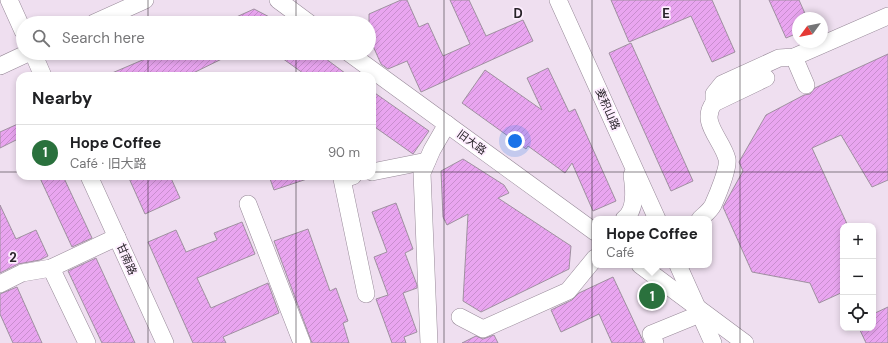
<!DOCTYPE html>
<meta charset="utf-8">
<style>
body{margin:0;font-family:"DM Sans","Noto Sans SC",sans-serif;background:#f2f2f2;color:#202124}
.controls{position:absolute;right:12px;bottom:12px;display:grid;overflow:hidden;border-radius:8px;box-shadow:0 2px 6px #0003}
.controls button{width:36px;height:36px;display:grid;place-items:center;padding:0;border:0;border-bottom:1px solid #e0e0e0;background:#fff;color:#202124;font:20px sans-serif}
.compass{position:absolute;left:792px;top:12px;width:36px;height:36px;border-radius:50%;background:#fff;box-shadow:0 2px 6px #0003;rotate:237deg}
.you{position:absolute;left:515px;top:141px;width:14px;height:14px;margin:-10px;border:3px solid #fff;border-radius:50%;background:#1a73e8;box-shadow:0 0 0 6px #1a73e833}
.badge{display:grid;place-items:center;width:26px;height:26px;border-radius:50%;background:#2a713d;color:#fff;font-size:13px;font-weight:700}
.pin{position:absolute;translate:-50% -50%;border:2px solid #fff;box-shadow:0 1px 4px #0006}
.popup{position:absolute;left:592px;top:216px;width:120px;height:52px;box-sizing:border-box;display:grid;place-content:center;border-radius:8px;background:#fff;filter:drop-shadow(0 1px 3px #0005);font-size:13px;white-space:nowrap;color:#757577}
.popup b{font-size:15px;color:#202124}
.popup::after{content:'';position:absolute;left:50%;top:100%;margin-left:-8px;border:8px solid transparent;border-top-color:#fff}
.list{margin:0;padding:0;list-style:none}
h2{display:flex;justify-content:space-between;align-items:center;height:52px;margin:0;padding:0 16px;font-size:17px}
h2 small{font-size:13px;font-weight:400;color:#757577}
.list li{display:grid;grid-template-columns:26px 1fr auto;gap:12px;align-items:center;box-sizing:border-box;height:56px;padding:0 16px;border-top:1px solid #e0e0e0}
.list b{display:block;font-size:15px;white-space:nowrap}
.list p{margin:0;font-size:13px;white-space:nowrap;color:#757577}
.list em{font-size:13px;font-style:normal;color:#757577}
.icon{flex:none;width:22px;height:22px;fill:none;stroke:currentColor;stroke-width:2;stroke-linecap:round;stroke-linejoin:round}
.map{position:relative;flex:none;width:888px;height:343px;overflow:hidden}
.search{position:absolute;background:#fff;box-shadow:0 2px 6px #0003;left:16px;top:16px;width:360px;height:44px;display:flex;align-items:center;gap:10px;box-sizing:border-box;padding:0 14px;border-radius:22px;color:#757577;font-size:15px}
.panel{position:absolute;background:#fff;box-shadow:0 2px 6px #0003;left:16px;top:72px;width:360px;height:108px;border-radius:12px}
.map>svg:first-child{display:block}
</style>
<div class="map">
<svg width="888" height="343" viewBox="0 0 888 343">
<defs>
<pattern id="building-hatch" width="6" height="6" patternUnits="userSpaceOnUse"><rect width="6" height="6" fill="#e9a5f0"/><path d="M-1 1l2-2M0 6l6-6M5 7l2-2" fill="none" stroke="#c88ece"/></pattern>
</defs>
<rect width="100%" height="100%" fill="#efdff0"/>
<g fill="url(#building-hatch)" stroke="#9f90a0">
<polygon points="401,0 407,0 419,27 428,23 443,56 470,44 450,0 469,0 486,36 523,20 533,41 421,92 407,61 388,69 381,64 369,37 369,14"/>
<polygon points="611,0 712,0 735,52 712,62 691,16 629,42"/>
<polygon points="769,0 799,0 807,18 798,18 798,33 786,38"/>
<polygon points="254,9 281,23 223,23"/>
<polygon points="631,43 693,181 671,191 609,53"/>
<polygon points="159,53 234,53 187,76 105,76"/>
<polygon points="275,53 318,53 349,76 307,76"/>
<polygon points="888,54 888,180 872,187 841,135 812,148 848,226 843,226 843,292 819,303 810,283 752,272 723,207 743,171 739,162 766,115 804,95 810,94 815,88 836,78"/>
<polygon points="548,68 569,112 575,109 616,201 593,211 572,163 565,173 528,146 526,149 462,103 485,70 542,110 527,78"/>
<polygon points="372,91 429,131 413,154 372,125"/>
<polygon points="20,123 20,138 0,148 0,132"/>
<polygon points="463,159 504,185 509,193 498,198 571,246 569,269 481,312 463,301 468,214 447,225 443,217 441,171"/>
<polygon points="39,176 63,176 92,238 72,247"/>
<polygon points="128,176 170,176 180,198 145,214"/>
<polygon points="269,176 309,176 310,178 274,190"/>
<polygon points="396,203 413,249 405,253 417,285 417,288 403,293 417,332 404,337 406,343 392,343 376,299 388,295 374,257 387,252 372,212"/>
<polygon points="0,205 16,239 36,230 48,256 40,260 18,264 0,273"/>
<polygon points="242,222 255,254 197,278 211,308 268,283 279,313 223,337 226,343 193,343 148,242 176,230 186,252 217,240 214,233"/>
<polygon points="308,229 330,291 336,288 348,321 343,323 349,343 312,343 274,241"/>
<polygon points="96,258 135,343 102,343 68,271"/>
<polygon points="613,277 644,343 612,343 599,314 561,332 551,310 572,300 579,293"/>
<polygon points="17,287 42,343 13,343 0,314 0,294"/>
<polygon points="888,307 888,343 866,343 859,328 873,328 873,314"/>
<polygon points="494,335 498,343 462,343 476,336 483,339"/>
</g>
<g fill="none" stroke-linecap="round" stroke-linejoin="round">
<defs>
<g id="minor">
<polyline points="9,0 23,31"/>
<polyline points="278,0 309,23"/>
<polyline points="558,0 657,219"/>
<polyline points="94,23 145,0"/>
<polyline points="33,53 43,76"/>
<polyline points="349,53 595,232"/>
<polyline points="794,57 806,85"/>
<polyline points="0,66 28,53"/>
<polyline points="714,103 714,94 722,84 779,58 794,57 888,16"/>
<polyline points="372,172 427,161"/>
<polyline points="89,176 165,343"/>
<polyline points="353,176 342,179 366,294"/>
<polyline points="248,204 302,343"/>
<path d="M 624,219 C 637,210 634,188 632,175"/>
<path d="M 700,219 C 704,215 710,211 713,205 C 717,196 729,168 727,159 C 722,139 699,122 714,103 L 766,78"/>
<polyline points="640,265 745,343"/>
<polyline points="678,265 713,343"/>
<polyline points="51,268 87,343"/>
<polyline points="0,284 22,273 51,268 117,237"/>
<polyline points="460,317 483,329 568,291 595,258"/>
<polyline points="429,343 422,173 432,150 447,124"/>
<polyline points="655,343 651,334 700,314"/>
</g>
</defs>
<use href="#minor" stroke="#978998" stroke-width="18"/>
<use href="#minor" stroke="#fff" stroke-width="17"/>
</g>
<path fill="none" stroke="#282329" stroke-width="1" stroke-opacity="0.55" d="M 148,0 L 148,23M 296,0 L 296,23M 444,0 L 444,343M 592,0 L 592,343M 740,0 L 740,343M 148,53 L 148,76M 296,53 L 296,76M 0,172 L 20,172M 372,172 L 888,172M 148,176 L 148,343M 296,176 L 296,343"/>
<g text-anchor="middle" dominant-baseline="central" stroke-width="3.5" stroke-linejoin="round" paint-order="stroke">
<g font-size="11" fill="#282329" stroke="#fdedfe">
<text transform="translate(608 109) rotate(66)">麦积山路</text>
<text transform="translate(472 142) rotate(36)">旧大路</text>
<text transform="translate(127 259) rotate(66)">甘南路</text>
</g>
</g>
<g font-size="13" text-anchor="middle" font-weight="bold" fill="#282329" stroke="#fdedfe" stroke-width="3.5" stroke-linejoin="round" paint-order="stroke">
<text x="518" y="18">D</text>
<text x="666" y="18">E</text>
<text x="13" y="262">2</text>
</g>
</svg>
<div class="controls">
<button>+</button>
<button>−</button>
<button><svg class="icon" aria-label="locate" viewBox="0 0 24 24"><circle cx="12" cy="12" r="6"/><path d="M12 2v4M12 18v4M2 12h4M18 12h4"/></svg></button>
</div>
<svg class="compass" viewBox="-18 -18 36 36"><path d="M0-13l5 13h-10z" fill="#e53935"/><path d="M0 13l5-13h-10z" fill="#757577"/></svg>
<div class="you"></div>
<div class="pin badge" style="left:652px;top:296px">1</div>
<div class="popup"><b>Hope Coffee</b>Café</div>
<div class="search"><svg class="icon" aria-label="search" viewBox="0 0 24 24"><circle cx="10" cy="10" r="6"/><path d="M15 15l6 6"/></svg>Search here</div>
<section class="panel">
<h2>Nearby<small></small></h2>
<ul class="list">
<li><span class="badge">1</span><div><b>Hope Coffee</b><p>Café · 旧大路</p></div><em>90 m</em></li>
</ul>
</section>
</div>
